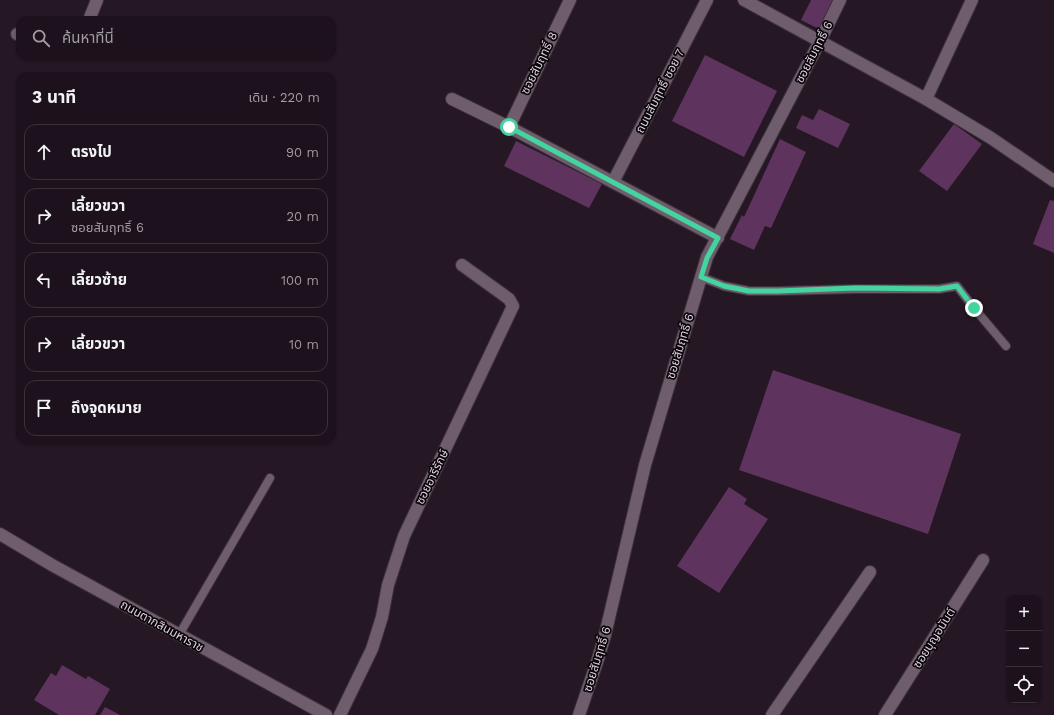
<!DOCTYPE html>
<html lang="th">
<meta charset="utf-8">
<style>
body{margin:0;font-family:"Work Sans","Noto Sans Thai",sans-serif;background:#251a25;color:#f1f3f6}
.controls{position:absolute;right:12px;bottom:12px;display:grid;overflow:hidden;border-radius:8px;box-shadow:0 1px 3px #0004}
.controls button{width:36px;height:36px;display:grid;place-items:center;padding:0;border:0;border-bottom:1px solid #3a313b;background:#1c111c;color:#f1f3f6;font:20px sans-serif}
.stop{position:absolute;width:12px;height:12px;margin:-9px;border:3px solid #44d49f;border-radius:50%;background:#fff}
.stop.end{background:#44d49f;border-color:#fff;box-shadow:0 1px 4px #0008}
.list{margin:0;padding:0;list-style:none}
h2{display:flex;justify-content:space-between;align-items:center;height:52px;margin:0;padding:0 16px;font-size:17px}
h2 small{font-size:13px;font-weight:400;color:#a09da3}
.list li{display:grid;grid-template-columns:26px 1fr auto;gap:12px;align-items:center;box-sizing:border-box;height:56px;margin:0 8px 8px;padding:0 8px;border:1px solid #3a313b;border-radius:12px}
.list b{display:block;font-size:15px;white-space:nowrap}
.list p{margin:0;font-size:13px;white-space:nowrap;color:#a09da3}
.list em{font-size:13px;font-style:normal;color:#a09da3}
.icon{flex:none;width:22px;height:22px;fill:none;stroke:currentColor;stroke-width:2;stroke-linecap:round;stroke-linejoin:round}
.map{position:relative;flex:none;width:1054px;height:715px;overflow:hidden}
.search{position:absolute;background:#1c111c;box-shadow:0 1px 3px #0004;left:16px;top:16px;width:320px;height:44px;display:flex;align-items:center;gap:10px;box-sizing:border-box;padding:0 14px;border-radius:12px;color:#a09da3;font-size:15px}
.panel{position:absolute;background:#1c111c;box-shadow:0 1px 3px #0004;left:16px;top:72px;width:320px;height:372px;border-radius:12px}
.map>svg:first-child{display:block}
</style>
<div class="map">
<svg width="1054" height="715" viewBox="0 0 1054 715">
<rect width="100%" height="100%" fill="#261725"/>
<g fill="#5e335d">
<polygon points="811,0 834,0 819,29 801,20"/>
<polygon points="705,55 777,91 744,157 672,121"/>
<polygon points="819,109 850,124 838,148 796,128 802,115 813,120"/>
<polygon points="954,124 982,144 947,191 919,171"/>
<polygon points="780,139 806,152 771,228 765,226 754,250 730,239 742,215 744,217"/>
<polygon points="516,141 602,184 589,208 504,166"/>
<polygon points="1050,200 1054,201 1054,253 1033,244"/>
<polygon points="773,370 961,434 928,534 739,470"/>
<polygon points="729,487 747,499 744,504 768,519 719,593 677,566"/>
<polygon points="62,665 86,679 88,676 110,689 95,715 59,715 34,700 51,673 56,676"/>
<polygon points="105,707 120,715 100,715"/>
</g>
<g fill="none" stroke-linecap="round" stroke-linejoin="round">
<defs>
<g id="lane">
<polyline points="701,277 724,286 749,291 778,291 856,289 939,289 957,286 974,308 1006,346"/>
<polyline points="179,635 270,478"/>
</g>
<g id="street">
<polyline points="744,0 926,99 991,138 1054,181"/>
<polyline points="89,20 97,0"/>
<polyline points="17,34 20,35"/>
<polyline points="452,99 509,127 718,238"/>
<polyline points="926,99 972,0"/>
<polyline points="509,127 570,0"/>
<polyline points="613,182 707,0"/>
<polyline points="340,715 372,649 382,617 388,585 404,536 513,306 509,299 462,265"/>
<polyline points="579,715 598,659 605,635 645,465 707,257 820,41 840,0"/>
<polyline points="772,715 870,572"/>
<polyline points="885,715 983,560"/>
</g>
<polyline id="secondary" points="0,534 52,565 326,715"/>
</defs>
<use href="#lane" stroke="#3d323c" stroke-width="10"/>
<use href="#street" stroke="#3d323c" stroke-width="14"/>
<use href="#secondary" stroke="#3d323c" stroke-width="14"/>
<use href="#lane" stroke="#6f5d6e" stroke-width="8"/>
<use href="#street" stroke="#6f5d6e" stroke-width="12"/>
<use href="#secondary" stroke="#6f5d6e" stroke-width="12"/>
</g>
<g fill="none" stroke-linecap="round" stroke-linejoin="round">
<polyline stroke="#44d49f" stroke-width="5" points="509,127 718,238 707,258 701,277 724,286 749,291 778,291 856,288 939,289 957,286 974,308"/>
</g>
<g text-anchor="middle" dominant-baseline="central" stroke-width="3.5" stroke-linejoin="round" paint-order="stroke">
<g font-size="12" fill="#ded3dd" stroke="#0b060b">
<text transform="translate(814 52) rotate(-63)">ซอยสัมฤทธิ์ 6</text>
<text transform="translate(539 63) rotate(-64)">ซอยสัมฤทธิ์ 8</text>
<text transform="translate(660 91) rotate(-63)">ถนนสัมฤทธิ์ ซอย 7</text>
<text transform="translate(680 346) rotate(-73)">ซอยสัมฤทธิ์ 6</text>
<text transform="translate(432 477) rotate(-64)">ซอยอารีรักษ์</text>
<text transform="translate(162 626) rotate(29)">ถนนตากสินมหาราช</text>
<text transform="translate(934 638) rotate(-58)">ซอยบุญอนันต์</text>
<text transform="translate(597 659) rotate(-73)">ซอยสัมฤทธิ์ 6</text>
</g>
</g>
</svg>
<div class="controls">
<button>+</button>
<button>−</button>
<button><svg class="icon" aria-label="locate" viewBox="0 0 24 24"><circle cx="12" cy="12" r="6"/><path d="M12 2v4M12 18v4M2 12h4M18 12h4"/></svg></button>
</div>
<div class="stop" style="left:509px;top:127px"></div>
<div class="stop end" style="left:974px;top:308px"></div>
<div class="search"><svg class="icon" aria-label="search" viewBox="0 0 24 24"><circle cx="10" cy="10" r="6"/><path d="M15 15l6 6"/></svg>ค้นหาที่นี่</div>
<section class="panel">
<h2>3 นาที<small>เดิน · 220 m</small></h2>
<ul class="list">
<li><svg class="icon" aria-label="ahead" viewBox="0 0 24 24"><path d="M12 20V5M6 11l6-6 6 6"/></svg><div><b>ตรงไป</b></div><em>90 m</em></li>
<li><svg class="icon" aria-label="right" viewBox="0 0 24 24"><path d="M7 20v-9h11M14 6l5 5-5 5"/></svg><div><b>เลี้ยวขวา</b><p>ซอยสัมฤทธิ์ 6</p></div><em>20 m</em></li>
<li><svg class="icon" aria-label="left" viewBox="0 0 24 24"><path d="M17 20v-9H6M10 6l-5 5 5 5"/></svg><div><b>เลี้ยวซ้าย</b></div><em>100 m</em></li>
<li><svg class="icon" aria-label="right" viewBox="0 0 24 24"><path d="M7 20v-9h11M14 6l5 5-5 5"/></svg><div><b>เลี้ยวขวา</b></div><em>10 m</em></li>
<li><svg class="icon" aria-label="arrive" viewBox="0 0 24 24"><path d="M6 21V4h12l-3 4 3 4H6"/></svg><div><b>ถึงจุดหมาย</b></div></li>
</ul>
</section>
</div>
